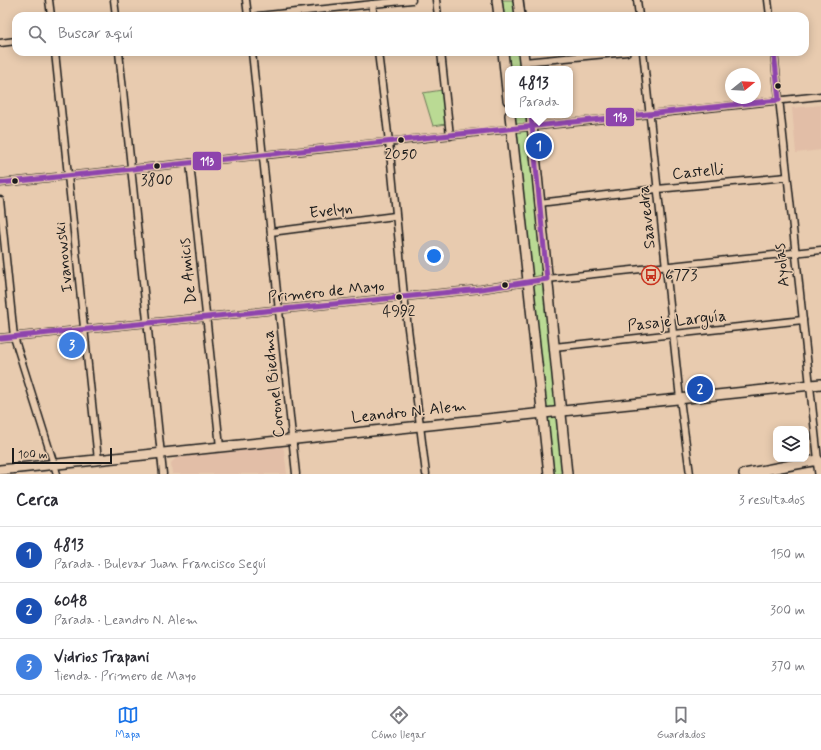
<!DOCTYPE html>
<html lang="es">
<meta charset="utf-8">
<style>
body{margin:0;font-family:Mynerve,sans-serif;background:#f7f7f7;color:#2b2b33}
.controls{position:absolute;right:12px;bottom:12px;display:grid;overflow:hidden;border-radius:8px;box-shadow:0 2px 10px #0003}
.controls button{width:36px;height:36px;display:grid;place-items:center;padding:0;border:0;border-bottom:1px solid #e1e1e2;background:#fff;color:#2b2b33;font:20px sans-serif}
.compass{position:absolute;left:725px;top:68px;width:36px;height:36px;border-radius:50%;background:#fff;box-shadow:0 2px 10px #0003;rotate:72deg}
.scale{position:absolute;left:12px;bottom:10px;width:100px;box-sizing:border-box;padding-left:4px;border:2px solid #1c1c1c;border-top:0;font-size:11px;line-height:14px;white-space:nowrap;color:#1c1c1c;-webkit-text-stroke:3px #e8cbaf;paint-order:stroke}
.you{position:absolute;left:434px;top:256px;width:14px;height:14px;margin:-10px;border:3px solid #fff;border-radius:50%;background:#1a73e8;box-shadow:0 0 0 6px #1a73e833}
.badge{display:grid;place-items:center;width:26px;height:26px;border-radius:50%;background:#1a73e8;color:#fff;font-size:13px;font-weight:700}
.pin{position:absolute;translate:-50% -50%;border:2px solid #fff;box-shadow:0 1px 4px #0006}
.popup{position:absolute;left:505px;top:66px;width:68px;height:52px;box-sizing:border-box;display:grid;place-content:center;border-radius:8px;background:#fff;filter:drop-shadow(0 1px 3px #0005);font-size:13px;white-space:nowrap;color:#7c7c81}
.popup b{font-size:15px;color:#2b2b33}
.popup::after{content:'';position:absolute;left:50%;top:100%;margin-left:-8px;border:8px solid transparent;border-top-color:#fff}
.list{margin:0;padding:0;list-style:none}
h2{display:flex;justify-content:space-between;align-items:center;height:52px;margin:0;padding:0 16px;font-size:17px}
h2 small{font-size:13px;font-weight:400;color:#7c7c81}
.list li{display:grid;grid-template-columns:26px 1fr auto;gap:12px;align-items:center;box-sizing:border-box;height:56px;padding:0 16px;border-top:1px solid #e1e1e2}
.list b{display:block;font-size:15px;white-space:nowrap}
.list p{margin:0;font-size:13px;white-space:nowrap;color:#7c7c81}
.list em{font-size:13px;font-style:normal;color:#7c7c81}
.icon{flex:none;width:22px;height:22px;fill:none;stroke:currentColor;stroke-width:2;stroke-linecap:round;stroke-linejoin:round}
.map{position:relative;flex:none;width:821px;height:474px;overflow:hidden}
.search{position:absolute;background:#fff;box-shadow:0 2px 10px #0003;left:12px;right:12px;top:12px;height:44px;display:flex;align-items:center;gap:10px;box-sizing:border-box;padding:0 14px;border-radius:12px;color:#7c7c81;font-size:15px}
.sheet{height:220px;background:#fff}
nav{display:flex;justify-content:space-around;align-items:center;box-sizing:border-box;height:56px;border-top:1px solid #e1e1e2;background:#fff;font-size:11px;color:#7c7c81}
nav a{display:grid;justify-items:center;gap:2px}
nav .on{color:#1a73e8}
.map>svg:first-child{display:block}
</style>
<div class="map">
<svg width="821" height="474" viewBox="0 0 821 474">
<rect width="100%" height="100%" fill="#e8cbaf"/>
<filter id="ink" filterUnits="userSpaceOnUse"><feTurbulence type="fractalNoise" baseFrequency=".025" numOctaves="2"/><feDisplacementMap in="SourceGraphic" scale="8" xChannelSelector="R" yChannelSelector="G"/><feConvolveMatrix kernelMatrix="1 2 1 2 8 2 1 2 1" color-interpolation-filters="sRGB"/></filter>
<g filter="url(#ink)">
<g fill="#e2bea7">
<polygon points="821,105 821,150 796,153 792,108"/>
<polygon points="282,446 284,450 287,474 172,474 171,463 176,458"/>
</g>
<g fill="#bada94" stroke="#6b7b58">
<polygon points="497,0 518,0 520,16 499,16"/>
<polygon points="503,52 523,52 525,69 508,69"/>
<polygon points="442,90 446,124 433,126 423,93"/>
<polygon points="510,115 531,115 567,474 549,474"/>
</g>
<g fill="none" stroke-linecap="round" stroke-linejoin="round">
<defs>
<g id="street">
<polyline points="49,0 51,16"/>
<polyline points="114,0 116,16"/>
<polyline points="246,0 248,16"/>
<polyline points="436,0 438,16"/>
<polyline points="637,0 639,16"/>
<polyline points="768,0 770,16"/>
<polyline points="372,4 374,16"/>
<polyline points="258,16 412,0"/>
<polyline points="0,43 16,41"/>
<polyline points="55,52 98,460"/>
<polyline points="119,52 163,474"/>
<polyline points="252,52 296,474"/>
<polyline points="378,52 389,142 404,296 426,474"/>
<polyline points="441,52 450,136"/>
<polyline points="643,52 680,399 690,474"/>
<polyline points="774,52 818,460"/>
<polyline points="524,62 627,52"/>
<polyline points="190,163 220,447"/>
<polyline points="0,183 821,96"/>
<polyline points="0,200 14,337 57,474"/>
<polyline points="539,203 657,189 787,177"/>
<polyline points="271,232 395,216"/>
<polyline points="0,338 481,289 547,279 821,250"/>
<polyline points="554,347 803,320"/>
</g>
<g id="secondary">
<polyline points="497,0 499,16"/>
<polyline points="518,0 520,16"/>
<polyline points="503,52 508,100"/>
<polyline points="523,52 525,69"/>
<polyline points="510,115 549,474"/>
<polyline points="531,115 567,474"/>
<polyline points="0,470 821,384"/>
<polyline points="744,474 818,460 820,474"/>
</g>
</defs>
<use href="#street" stroke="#1c1c1c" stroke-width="9"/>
<use href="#secondary" stroke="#1c1c1c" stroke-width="12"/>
<use href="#street" stroke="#e8cbaf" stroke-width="6"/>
<use href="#secondary" stroke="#e8cbaf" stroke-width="9"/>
<defs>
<g id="bus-1">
<polyline points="0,183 779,100 774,52"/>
<polyline points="0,338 481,289 547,279 531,115"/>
</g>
</defs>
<use href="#bus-1" stroke="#e8cbaf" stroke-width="8"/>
<use href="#bus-1" stroke="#8e44ad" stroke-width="5"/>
</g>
</g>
<defs>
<symbol id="bus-ring" viewBox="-11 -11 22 22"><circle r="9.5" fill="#e8cbaf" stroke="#c8321e" stroke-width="1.5"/><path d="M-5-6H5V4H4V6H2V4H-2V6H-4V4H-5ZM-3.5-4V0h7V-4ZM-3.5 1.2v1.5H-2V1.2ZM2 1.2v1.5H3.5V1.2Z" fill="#c8321e"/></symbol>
</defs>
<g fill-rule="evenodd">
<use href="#bus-ring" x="640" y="264" width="22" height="22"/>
</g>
<g fill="#1c1c1c" stroke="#e8cbaf" stroke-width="1.5">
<circle cx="778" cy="86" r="3.5"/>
<circle cx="401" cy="140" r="3.5"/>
<circle cx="157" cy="166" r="3.5"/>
<circle cx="15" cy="181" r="3.5"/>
<circle cx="505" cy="285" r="3.5"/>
<circle cx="399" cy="297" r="3.5"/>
</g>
<g text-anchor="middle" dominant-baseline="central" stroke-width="3" stroke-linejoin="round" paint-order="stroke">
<g font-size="15" fill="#1c1c1c" stroke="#e8cbaf">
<text x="401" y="155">2050</text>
<text x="157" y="181">3800</text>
<text x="399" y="312">4992</text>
</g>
<g font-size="16" fill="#1c1c1c" stroke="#e8cbaf">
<text transform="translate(698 172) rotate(-5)">Castelli</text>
<text transform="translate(331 211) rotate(-7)">Evelyn</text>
<text transform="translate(647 217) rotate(-96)">Saavedra</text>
<text transform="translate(64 257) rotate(-96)">Ivanowski</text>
<text transform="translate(782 265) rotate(-96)">Ayolas</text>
<text transform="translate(188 271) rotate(-96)">De Amicis</text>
<text transform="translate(326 292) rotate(-6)">Primero de Mayo</text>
<text transform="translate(677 321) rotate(-6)">Pasaje Larguía</text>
<text transform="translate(274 384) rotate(-96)">Coronel Biedma</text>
<text transform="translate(409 412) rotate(-6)">Leandro N. Alem</text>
</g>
<g font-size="16" fill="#1c1c1c" stroke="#e8cbaf" text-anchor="start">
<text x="665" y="275">6773</text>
</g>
</g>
<g stroke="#e8cbaf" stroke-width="1.5">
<rect x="605" y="107" width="30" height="20" rx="4" fill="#8e44ad"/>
<rect x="192" y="151" width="30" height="20" rx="4" fill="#8e44ad"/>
</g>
<g font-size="11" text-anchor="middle" font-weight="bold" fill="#fff">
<text x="620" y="121">113</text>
<text x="207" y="165">113</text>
</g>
</svg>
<div class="controls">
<button><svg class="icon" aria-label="layers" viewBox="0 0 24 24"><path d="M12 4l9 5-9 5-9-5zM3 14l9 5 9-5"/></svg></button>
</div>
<svg class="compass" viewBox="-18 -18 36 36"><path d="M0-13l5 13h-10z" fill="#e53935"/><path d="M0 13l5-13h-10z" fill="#7c7c81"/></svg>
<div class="scale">100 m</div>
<div class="you"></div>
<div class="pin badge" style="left:539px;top:146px;background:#1a4fb4">1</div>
<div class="popup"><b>4813</b>Parada</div>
<div class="pin badge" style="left:700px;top:389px;background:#1a4fb4">2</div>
<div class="pin badge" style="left:72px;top:345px;background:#3f7fe0">3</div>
<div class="search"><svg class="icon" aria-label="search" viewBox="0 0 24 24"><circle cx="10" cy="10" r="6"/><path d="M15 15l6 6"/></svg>Buscar aquí</div>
</div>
<section class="sheet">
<h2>Cerca<small>3 resultados</small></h2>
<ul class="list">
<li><span class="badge" style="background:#1a4fb4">1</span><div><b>4813</b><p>Parada · Bulevar Juan Francisco Seguí</p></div><em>150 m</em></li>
<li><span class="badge" style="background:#1a4fb4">2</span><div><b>6048</b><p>Parada · Leandro N. Alem</p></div><em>300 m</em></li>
<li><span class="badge" style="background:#3f7fe0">3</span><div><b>Vidrios Trapani</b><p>Tienda · Primero de Mayo</p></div><em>370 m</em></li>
</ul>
</section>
<nav>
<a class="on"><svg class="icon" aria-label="map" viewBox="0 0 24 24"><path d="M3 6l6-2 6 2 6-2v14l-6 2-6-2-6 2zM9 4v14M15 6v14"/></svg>Mapa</a>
<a><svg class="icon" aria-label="directions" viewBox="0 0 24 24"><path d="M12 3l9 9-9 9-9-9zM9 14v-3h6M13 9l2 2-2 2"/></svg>Cómo llegar</a>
<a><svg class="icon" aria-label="saved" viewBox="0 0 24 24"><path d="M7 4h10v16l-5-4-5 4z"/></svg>Guardados</a>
</nav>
